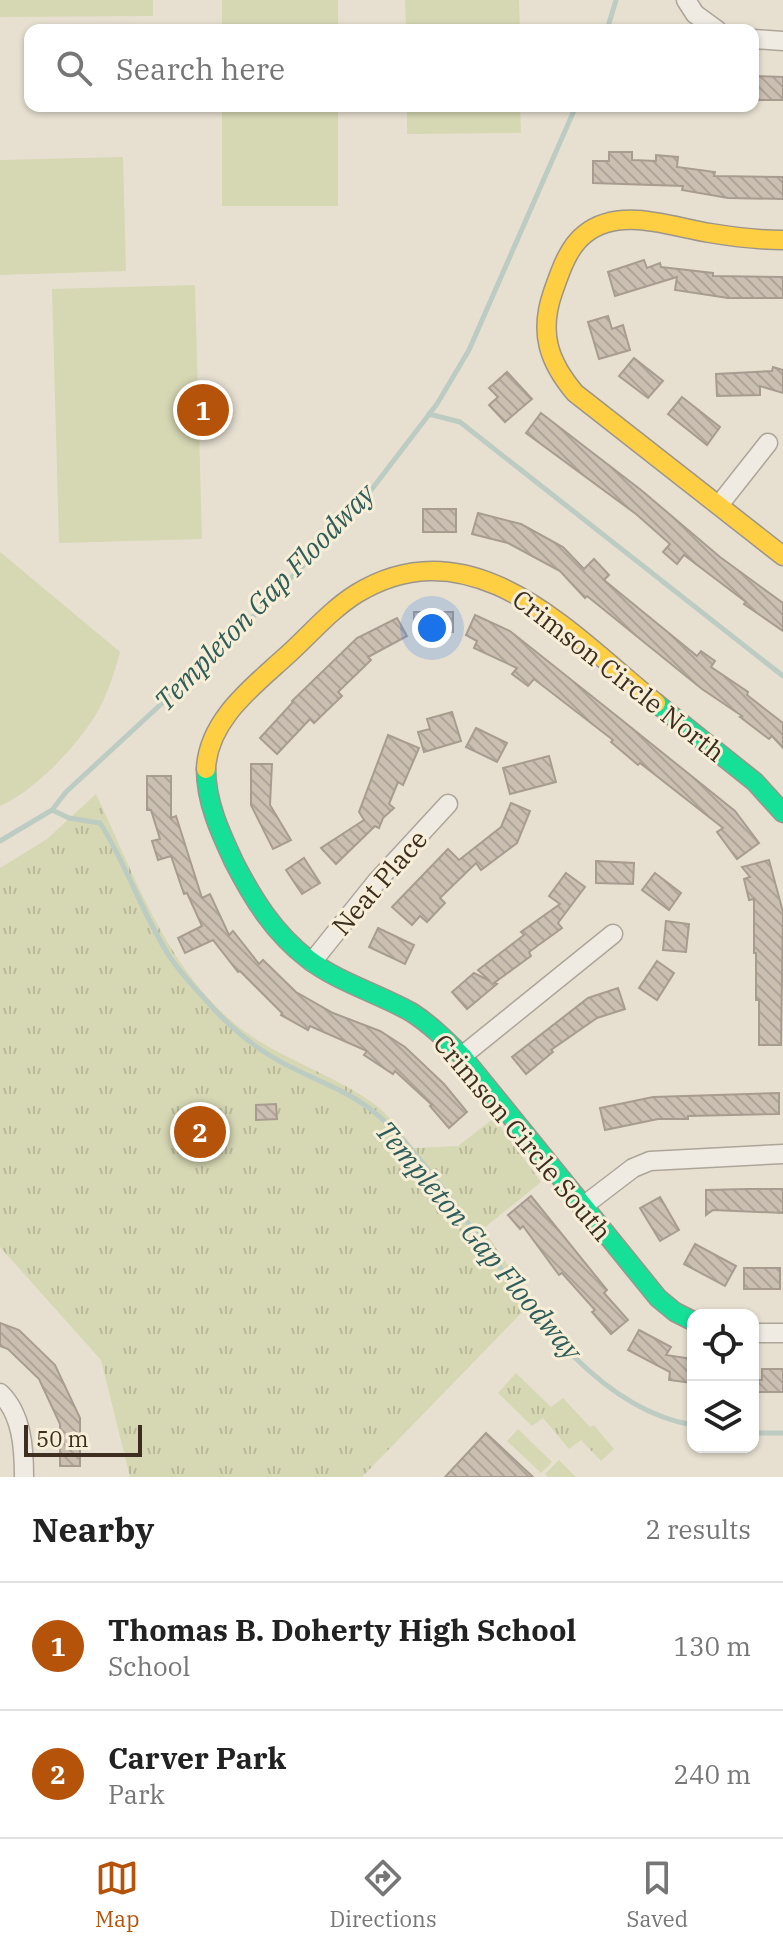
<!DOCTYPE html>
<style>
body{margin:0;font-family:"IBM Plex Serif",serif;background:#f2f2f2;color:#222}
.controls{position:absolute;right:24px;bottom:24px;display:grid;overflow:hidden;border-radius:16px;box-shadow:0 2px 6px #0004}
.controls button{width:72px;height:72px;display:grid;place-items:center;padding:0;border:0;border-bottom:2px solid #e0e0e0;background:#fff;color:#222;font:40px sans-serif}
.scale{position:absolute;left:24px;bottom:20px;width:118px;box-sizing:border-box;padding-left:8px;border:4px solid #3d2e20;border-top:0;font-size:22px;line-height:28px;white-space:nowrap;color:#3d2e20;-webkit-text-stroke:6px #f7eed8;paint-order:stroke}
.you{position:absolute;left:432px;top:628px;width:28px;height:28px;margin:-20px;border:6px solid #fff;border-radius:50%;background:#1a73e8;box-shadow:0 0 0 12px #1a73e833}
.badge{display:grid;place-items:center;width:52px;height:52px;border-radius:50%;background:#b45309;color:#fff;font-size:26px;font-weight:700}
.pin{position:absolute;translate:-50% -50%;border:4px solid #fff;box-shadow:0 2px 8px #0006}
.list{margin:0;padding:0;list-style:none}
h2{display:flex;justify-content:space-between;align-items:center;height:104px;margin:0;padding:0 32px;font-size:34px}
h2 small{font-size:26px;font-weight:400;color:#767676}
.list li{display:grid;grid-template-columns:52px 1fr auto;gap:24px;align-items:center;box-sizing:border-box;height:128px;padding:0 32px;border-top:2px solid #e0e0e0}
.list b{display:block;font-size:30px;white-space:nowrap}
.list p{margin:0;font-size:26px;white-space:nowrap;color:#767676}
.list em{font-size:26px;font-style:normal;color:#767676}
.icon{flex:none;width:44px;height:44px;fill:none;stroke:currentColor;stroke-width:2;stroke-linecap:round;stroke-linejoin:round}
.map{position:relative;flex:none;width:783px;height:1477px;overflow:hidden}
.search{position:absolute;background:#fff;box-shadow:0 2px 6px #0004;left:24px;right:24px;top:24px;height:88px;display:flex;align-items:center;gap:20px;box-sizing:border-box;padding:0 28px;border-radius:16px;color:#767676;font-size:30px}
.sheet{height:360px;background:#fff}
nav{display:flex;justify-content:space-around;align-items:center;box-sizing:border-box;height:112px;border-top:2px solid #e0e0e0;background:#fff;font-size:22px;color:#767676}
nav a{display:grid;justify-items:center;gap:4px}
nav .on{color:#b45309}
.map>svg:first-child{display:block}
</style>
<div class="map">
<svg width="783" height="1477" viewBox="0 0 783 1477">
<defs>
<pattern id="park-tufts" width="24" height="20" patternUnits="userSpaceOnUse" patternTransform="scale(2)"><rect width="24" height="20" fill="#d6d7b3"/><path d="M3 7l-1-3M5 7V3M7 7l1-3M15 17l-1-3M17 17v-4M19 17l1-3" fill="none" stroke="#b9b99a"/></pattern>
<pattern id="building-back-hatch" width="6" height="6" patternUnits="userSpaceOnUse" patternTransform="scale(2)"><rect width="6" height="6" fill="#cbbfb2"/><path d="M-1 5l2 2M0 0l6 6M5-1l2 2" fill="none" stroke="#afa499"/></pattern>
</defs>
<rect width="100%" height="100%" fill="#e7e0d1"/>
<g fill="#d6d7b3">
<polygon points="0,0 153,0 153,16 0,17"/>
<rect x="222" y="0" width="116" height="30"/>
<polygon points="405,0 519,0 520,30 406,30"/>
<rect x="222" y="106" width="116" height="100"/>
<polygon points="407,106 520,106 521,133 407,134"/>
<polygon points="123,157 126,271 0,275 0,160"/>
<polygon points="195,285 202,539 59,543 52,289"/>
<path d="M 0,552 L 120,652 C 114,674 107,696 95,716 C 75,748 34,791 0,806 Z"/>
<polygon points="518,1429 552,1462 541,1473 507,1441"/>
<polygon points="559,1460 576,1477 548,1477 545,1474"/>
</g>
<g fill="url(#park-tufts)">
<path d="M 96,794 C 133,872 166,967 234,1023 C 277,1059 333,1073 377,1106 C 391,1117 402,1134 414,1148 L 458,1146 L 494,1118 L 541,1182 L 483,1229 L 533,1301 L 362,1477 L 130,1477 L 101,1360 L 0,1247 L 0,868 L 47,839 Z"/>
<polygon points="516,1373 551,1407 563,1398 590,1427 594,1425 614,1449 601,1461 581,1440 569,1449 543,1418 532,1426 498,1393"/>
</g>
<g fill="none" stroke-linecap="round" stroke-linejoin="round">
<g stroke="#bcccc2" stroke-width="5">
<polyline points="607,30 616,0"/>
<polyline points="429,414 460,422 783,676"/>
<path d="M 52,810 L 69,818 L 100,823 C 127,865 143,916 170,957 C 180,972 193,986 205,999 C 223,1020 245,1040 269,1055 C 305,1078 348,1088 380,1117 C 477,1204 554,1402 693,1425"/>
<polyline points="0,841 52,810 66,792 225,645 349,519 437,404 469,350 576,106"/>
<polyline points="753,1433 783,1433"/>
</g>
</g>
<g fill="url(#building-back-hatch)" stroke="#a89c90" stroke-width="2">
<polygon points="753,76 783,77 783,100 753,100"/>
<polygon points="609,152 632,152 632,160 656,161 656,155 678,157 677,167 715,172 714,176 783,177 783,199 728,198 682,190 683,186 593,183 593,161 609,161"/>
<polygon points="644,260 647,268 660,263 661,267 713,273 713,276 783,277 783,298 728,298 675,290 677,277 615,296 608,272"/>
<polygon points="608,316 612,329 623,325 630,350 599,359 588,322"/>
<polygon points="634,358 663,381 648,398 619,376"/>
<polygon points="773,367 783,370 783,393 760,386 760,395 717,396 716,374 772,371"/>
<polygon points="507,372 532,399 505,422 489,405 498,397 489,388"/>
<polygon points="682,397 720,427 707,445 668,414"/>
<polygon points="541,413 641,490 720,557 783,603 783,631 744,604 746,602 684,555 677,564 663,552 670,544 636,514 526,433"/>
<rect x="423" y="509" width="33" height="23"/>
<polygon points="478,513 521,524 563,547 584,569 594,559 609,575 604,580 697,656 701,651 715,661 711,667 748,692 747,695 783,723 783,748 772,736 769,739 740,717 742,716 702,689 587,596 585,598 560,571 508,543 472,534"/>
<rect x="414" y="612" width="39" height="20"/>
<polygon points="475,615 510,631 618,717 735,811 759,843 737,859 717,832 723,828 640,763 638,765 611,742 613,740 534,679 528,686 512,674 517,668 474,648 477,641 466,635"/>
<polygon points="397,618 407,636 368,657 371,660 338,692 342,696 314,723 310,719 277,754 260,738 293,702 292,701 357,638"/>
<polygon points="452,712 461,741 424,752 418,732 430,729 427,719"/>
<polygon points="476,728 507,743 497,762 466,747"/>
<polygon points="388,735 419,748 403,785 398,782 389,804 394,808 383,818 379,828 375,826 336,864 321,848 364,820 359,812"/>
<polygon points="549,756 556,782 510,794 503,768"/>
<polygon points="251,764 272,764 270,805 291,840 273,849 251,805"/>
<polygon points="147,776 171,776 171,818 176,816 202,898 210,894 229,935 233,931 259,964 263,960 296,992 333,1013 380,1031 405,1047 444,1084 467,1112 449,1128 430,1106 432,1105 395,1071 393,1074 364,1055 367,1051 310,1026 308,1030 281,1015 282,1013 240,971 238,972 213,940 185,953 178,938 202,926 187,893 184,894 171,856 158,860 152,841 160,839 151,810 147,810"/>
<polygon points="511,803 530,811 517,843 481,870 476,863 440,898 445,903 427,922 420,916 412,925 392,907 448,849 459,860 501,827"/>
<polygon points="304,858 320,883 302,894 286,870"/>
<polygon points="769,860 783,912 781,1045 759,1045 759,1000 756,1000 756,953 754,953 754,899 749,900 744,879 750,877 742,867"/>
<polygon points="596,861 634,863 633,884 596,883"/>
<polygon points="566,873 585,887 558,923 562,928 529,952 531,956 494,983 497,984 467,1009 452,992 474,973 490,981 478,970 524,935 521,932 560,904 549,896"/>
<polygon points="655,873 681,893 669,910 642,890"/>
<polygon points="666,921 689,924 686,952 663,950"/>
<polygon points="378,928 414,945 405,964 369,947"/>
<polygon points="657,961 674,973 657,1000 639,988"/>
<polygon points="618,988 625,1009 597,1018 551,1050 553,1052 526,1074 512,1057 588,998"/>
<polygon points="779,1093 779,1114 688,1116 688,1119 658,1119 605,1130 600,1108 653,1097"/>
<polygon points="276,1104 277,1119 256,1120 256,1105"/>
<polygon points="747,1189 783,1189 783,1213 713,1210 706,1215 706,1190"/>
<polygon points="531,1196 607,1290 604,1293 628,1320 611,1334 592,1312 595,1310 562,1273 559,1275 523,1226 520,1229 508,1215"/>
<polygon points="660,1197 679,1230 660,1241 640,1208"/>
<polygon points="695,1244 736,1266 725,1286 684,1264"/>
<rect x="744" y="1268" width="36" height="21"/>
<polygon points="0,1323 19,1330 55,1365 80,1418 80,1466 60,1466 60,1424 39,1379 8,1349 0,1346"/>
<polygon points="639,1330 671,1347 666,1355 693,1359 693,1383 669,1380 670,1372 628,1350"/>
<polygon points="762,1369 783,1369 783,1392 753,1392 753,1380 762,1380"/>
<polygon points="486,1433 533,1477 445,1477"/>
</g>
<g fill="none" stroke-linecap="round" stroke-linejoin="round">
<defs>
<g id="street">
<polyline points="686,0 695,14 717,30"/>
<polyline points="753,39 783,41"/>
<polyline points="719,505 768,443"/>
<polyline points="312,962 377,881 448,804"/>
<polyline points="462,1056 613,934"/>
<polyline points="582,1207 633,1168 650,1161 783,1154"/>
<polyline points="753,1333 783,1333"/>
<path d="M 0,1393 C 22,1414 24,1448 24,1477"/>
</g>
<g id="fast">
<polyline points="656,703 755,782 783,813"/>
<path d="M 206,769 C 206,802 220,832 234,862 C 253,899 274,933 308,959 C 338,982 377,993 411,1012 C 430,1024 446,1040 462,1056 L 658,1298 L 675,1312 L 693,1321"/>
</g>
<g id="slow">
<path d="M 783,240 C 758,240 734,237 710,233 C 671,227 620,206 585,234 C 568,247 560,272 553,292 C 539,332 548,361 575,393 L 783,556"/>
<path d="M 206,769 C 208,721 251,688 284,658 C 308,637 329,611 356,594 C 473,522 572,635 656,703"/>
</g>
</defs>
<use href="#street" stroke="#ada599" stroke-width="21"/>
<use href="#fast" stroke="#9c958a" stroke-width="21"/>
<use href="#slow" stroke="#9c958a" stroke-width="21"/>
<use href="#street" stroke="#efebe3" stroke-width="18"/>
<use href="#fast" stroke="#16e098" stroke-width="18"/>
<use href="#slow" stroke="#ffcf43" stroke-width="18"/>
</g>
<g text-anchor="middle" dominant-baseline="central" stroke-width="6" stroke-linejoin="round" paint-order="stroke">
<g font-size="26" fill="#3d2e20" stroke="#f7eed8">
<text transform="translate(619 675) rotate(38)">Crimson Circle North</text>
<text transform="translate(379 882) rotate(-49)">Neat Place</text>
<text transform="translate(523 1137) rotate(50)">Crimson Circle South</text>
</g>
<g font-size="28" font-style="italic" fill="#2f5d5a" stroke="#f7eed8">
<text transform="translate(264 597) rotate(-46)">Templeton Gap Floodway</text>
<text transform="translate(479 1240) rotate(50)">Templeton Gap Floodway</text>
</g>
</g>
</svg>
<div class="controls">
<button><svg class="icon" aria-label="locate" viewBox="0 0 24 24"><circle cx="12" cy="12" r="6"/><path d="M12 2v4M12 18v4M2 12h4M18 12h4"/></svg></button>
<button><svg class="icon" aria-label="layers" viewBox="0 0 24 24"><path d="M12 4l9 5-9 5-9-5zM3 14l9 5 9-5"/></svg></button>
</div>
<div class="scale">50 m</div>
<div class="you"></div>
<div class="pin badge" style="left:203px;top:410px">1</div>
<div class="pin badge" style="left:200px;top:1132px">2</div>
<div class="search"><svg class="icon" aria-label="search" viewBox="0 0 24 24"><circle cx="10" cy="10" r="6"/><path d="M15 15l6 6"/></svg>Search here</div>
</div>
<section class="sheet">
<h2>Nearby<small>2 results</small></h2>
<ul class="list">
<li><span class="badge">1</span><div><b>Thomas B. Doherty High School</b><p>School</p></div><em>130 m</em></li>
<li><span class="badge">2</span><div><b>Carver Park</b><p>Park</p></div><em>240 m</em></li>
</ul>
</section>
<nav>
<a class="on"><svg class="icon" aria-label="map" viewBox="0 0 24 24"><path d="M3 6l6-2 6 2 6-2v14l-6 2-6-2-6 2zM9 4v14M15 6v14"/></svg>Map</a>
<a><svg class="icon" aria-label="directions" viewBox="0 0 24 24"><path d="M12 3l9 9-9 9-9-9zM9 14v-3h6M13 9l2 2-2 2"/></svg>Directions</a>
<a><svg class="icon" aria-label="saved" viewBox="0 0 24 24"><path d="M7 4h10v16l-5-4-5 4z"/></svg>Saved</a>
</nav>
